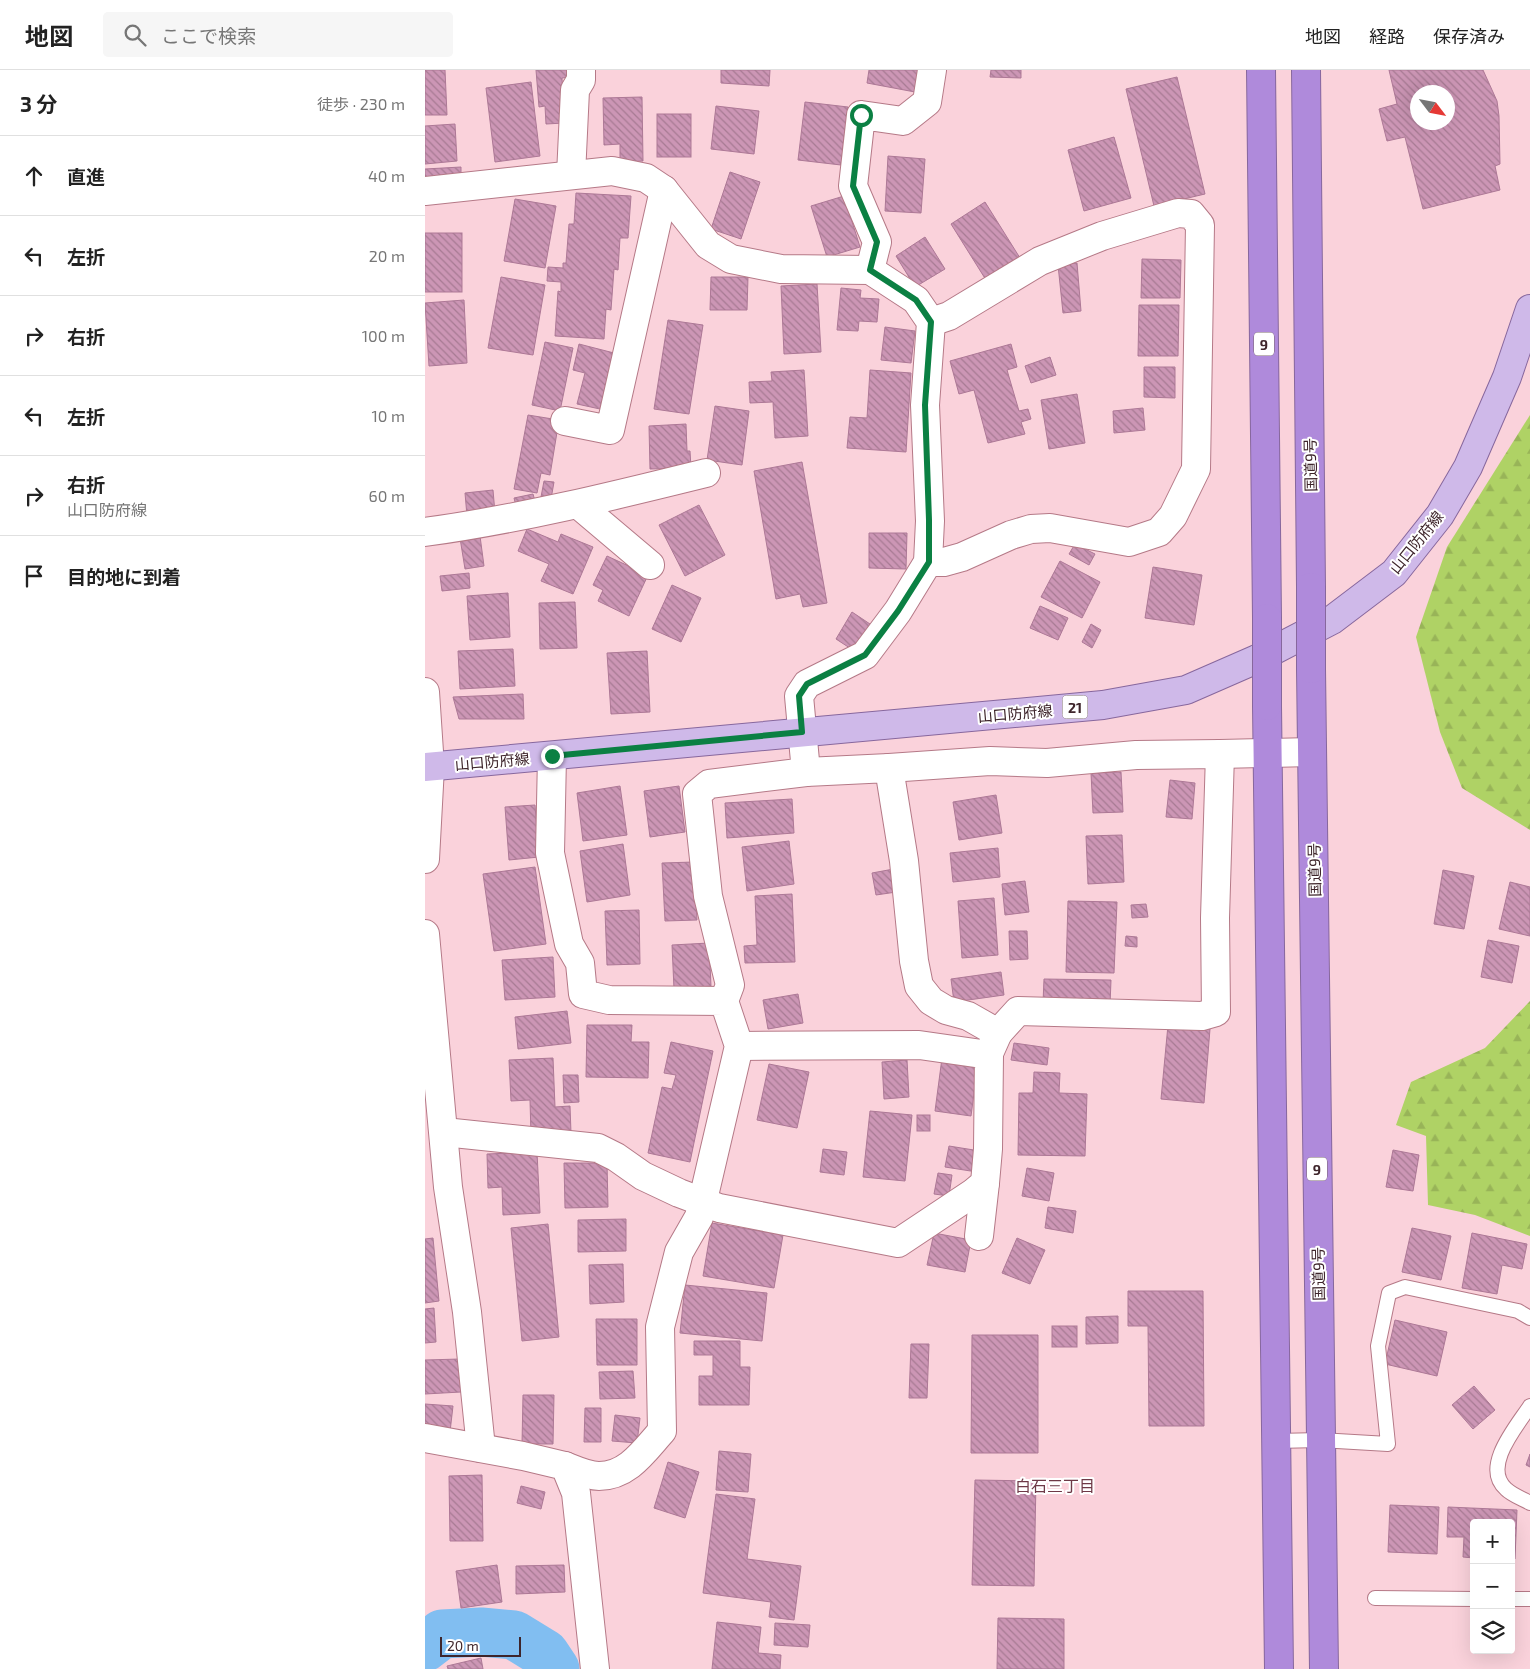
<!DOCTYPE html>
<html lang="ja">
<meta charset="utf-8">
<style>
body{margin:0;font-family:"Exo 2","Noto Sans JP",sans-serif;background:#f6f6f6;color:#222}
.controls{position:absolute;right:15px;bottom:15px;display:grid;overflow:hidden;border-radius:5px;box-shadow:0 5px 20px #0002}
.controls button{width:45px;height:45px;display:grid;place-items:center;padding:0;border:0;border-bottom:1px solid #e0e0e0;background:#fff;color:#222;font:25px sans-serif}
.compass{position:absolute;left:985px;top:15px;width:45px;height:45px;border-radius:50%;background:#fff;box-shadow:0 5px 20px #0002;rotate:122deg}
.scale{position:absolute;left:15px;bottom:12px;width:81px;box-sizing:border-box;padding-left:5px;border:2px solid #3e252b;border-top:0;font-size:14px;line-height:18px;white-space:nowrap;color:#3e252b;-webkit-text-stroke:4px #fff;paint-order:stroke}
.stop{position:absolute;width:15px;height:15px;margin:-11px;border:4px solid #0b8043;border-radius:50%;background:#fff}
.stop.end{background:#0b8043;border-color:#fff;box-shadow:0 1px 5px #0008}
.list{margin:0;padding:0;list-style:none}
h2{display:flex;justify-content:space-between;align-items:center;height:65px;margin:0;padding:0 20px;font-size:21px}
h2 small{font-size:16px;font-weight:400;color:#767676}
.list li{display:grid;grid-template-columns:32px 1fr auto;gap:15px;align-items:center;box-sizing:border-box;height:80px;padding:0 20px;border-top:1px solid #e0e0e0}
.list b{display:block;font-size:19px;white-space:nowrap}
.list p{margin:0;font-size:16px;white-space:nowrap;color:#767676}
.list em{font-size:16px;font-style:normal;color:#767676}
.icon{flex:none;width:28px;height:28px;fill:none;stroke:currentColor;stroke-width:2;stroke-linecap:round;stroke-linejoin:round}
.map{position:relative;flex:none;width:1105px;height:1599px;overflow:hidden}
header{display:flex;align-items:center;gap:30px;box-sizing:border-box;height:70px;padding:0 25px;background:#fff;border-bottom:1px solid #e0e0e0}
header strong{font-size:24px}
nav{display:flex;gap:28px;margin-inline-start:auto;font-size:18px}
.search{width:350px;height:45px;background:#f6f6f6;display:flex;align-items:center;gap:12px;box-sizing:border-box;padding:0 18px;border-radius:5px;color:#767676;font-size:19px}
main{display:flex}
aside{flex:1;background:#fff}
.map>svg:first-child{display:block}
</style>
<header>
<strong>地図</strong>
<div class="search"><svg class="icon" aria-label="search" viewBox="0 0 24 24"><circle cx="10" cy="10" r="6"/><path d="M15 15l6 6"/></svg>ここで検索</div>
<nav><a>地図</a><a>経路</a><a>保存済み</a></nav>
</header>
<main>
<aside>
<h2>3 分<small>徒歩 · 230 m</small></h2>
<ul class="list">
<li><svg class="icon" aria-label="ahead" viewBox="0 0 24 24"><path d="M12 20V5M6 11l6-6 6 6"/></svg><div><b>直進</b></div><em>40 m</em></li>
<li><svg class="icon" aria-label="left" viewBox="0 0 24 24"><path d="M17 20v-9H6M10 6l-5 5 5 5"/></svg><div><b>左折</b></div><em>20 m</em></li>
<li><svg class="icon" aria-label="right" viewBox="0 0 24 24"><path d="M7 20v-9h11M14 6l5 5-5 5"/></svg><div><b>右折</b></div><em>100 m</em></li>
<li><svg class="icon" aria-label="left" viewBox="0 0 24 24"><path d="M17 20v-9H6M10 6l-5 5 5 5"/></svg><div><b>左折</b></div><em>10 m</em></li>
<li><svg class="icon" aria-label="right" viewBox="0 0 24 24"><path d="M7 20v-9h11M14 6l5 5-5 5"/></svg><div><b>右折</b><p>山口防府線</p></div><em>60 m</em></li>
<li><svg class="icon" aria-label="arrive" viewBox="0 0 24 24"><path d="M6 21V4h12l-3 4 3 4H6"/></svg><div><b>目的地に到着</b></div></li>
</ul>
</aside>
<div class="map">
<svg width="1105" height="1599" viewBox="0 0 1105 1599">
<defs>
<pattern id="forest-firs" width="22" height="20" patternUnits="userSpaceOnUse" patternTransform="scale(1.25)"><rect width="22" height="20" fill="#afd265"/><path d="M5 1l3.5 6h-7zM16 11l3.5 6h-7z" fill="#98b458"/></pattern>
<pattern id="building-back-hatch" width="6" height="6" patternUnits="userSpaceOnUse" patternTransform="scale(1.25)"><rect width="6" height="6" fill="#cc96b5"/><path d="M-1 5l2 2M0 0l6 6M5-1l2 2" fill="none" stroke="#a77a93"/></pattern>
</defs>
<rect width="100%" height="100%" fill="#fad2db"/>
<g fill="url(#forest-firs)">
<polygon points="1105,345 1105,760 1037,718 1015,662 991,567 1022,477"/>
<polygon points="1105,931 1105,1166 1050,1145 1003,1135 1001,1066 971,1055 986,1012 1060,978"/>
</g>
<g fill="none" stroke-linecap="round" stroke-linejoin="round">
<polyline stroke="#81bef1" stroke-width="49" points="0,1577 17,1564 56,1562 89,1565 120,1584 130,1599"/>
</g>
<g fill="url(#building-back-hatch)" stroke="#ad7896" fill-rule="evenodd">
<polygon points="0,0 20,0 22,45 0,45"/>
<polygon points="111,0 145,0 145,7 137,8 139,53 121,54 120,36 114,37"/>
<polygon points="296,0 345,0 344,16 296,13"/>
<polygon points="444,0 494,0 490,22 442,13"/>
<polygon points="566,0 596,0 596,8 565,7"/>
<path d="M 964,0 L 1058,0 L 1072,31 L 1074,46 L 1075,94 L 1070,96 L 1075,120 L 998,139 L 980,67 L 962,71 L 954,39 L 972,34 ZM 992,22 L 1022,22 L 1022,52 L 992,52 Z"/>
<polygon points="752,7 780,124 729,136 701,19"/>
<polygon points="106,12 115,86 70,92 61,18"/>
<polygon points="217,27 218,91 195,92 195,74 179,75 178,28"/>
<polygon points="380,32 423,37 416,95 373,90"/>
<polygon points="291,36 334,41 329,84 286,79"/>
<rect x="232" y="44" width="34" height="43"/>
<polygon points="30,54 32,91 0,94 0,56"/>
<polygon points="689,67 706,128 659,141 643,80"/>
<polygon points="463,86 500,89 496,143 460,141"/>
<polygon points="36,97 36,110 0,112 0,99"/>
<polygon points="305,102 335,112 316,169 286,159"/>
<polygon points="151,123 206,126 203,168 195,168 193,200 189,199 186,240 181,239 179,269 130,266 133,221 136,222 136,212 122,211 123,197 138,198 138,193 141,193 144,154 149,154"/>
<polygon points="419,126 435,177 402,187 386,136"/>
<polygon points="90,129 131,136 120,198 79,191"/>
<polygon points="560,132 595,188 561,210 526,154"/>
<rect x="0" y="163" width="37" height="59"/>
<polygon points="500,167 520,199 490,217 471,186"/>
<polygon points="717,189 756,190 755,228 716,228"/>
<polygon points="652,193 656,241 638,243 633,195"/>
<polygon points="76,207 120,215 108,285 63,278"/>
<polygon points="286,207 323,207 322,240 285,240"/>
<polygon points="392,214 396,282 359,284 356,216"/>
<polygon points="416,218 436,220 435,228 454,229 452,252 434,251 433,261 412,260"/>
<polygon points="39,230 42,293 4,296 0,233"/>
<polygon points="714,235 754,235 753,286 713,286"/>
<polygon points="243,250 278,255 264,344 229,339"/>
<polygon points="460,257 490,261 486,293 456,290"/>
<polygon points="120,272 148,278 135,341 107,335"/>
<polygon points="154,274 189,283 175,339 152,334 160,303 148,300"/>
<polygon points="586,274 592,297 582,300 594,341 603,339 606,349 596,352 600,364 563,373 549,320 534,324 525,291"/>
<polygon points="625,287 631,305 606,313 600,296"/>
<polygon points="719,297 750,297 750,328 719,327"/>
<polygon points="379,300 383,366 350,368 348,332 325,333 324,312 347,311 346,302"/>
<polygon points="445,300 486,303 481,382 422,378 425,347 442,348"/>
<polygon points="652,324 660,373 624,379 616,330"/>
<polygon points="290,336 324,341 317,395 282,390"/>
<polygon points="718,338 720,360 689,363 688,341"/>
<polygon points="103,345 134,350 125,405 116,403 112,423 89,419"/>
<polygon points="261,354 262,381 265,381 266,398 225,399 224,356"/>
<polygon points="377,392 402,533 378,537 375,524 351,529 329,401"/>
<polygon points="119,411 129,412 126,429 116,427"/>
<polygon points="68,420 70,443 42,446 40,423"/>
<polygon points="108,424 110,431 91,436 89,428"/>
<polygon points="274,435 300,485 260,506 234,455"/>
<polygon points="102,459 133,472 136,464 168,477 148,524 116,511 124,494 93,481"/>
<polygon points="444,463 482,463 481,499 444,498"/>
<polygon points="55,466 59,496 40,499 35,468"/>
<polygon points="650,474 670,484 664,495 644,484"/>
<polygon points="182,486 223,505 204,546 173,531 178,520 168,515"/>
<polygon points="635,491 675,512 657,548 616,527"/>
<polygon points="728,497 777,505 769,555 720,548"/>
<polygon points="44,503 45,518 17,521 15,506"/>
<polygon points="247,515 276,528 256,572 227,559"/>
<polygon points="83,523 85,567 45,570 42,526"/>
<polygon points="150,532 152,578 115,579 114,533"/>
<polygon points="615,536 643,548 633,570 605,558"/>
<polygon points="427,542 451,558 434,584 411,569"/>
<polygon points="666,554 676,560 667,578 657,572"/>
<polygon points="88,579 90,616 35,619 33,581"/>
<polygon points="222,581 225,642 186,644 182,583"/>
<polygon points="98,624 99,649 34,649 28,627"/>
<polygon points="696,702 698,742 668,743 666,703"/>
<polygon points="745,710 770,713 767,749 741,747"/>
<polygon points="195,716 202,765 158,771 152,723"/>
<polygon points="254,716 260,762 225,767 219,721"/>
<polygon points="571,725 577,763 534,770 528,732"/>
<polygon points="367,729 369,763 302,768 300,733"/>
<polygon points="110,735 114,787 84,790 80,737"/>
<polygon points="697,765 699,812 663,814 661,766"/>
<polygon points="364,771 369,814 322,821 317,777"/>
<polygon points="198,774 205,825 162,832 155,781"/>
<polygon points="573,778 575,807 528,812 525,783"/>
<polygon points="269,792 272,850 240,851 237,793"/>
<polygon points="110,797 121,874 69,881 58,804"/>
<polygon points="474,798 478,821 451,825 447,803"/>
<polygon points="1018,800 1049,806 1039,859 1009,854"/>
<polygon points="600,811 604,842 580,845 577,814"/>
<polygon points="1085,812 1105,817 1105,866 1074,859"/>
<polygon points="367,824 370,892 320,893 319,876 332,875 330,826"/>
<polygon points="569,828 573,885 537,888 533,831"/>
<polygon points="643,831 692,832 689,903 641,902"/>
<polygon points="721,834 723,847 707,848 706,835"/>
<polygon points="214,840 215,894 182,895 180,841"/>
<polygon points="584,861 602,861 603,889 585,890"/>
<polygon points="701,866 712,867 712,877 700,876"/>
<polygon points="1063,870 1094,876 1087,913 1056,907"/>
<polygon points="284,873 286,916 249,919 247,875"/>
<polygon points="128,887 130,927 80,930 77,890"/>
<polygon points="576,902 579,925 529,932 526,909"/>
<polygon points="619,909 686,910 685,935 618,933"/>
<polygon points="373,924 378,953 343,959 338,930"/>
<polygon points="142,941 146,973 93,979 90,947"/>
<polygon points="162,955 207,955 206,972 224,972 223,1008 161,1007"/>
<polygon points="743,955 785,959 779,1033 736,1029"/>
<polygon points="246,972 288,981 265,1092 223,1083 237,1017 247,1019 251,1005 239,1003"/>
<polygon points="589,973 624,978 622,995 586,990"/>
<polygon points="128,988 130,1037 145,1036 146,1063 106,1065 105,1030 86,1031 84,990"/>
<polygon points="517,988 553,993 546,1046 510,1041"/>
<polygon points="482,990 484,1027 459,1029 457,992"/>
<polygon points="344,994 384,1002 372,1058 332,1050"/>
<polygon points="609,1002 635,1003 634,1023 662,1024 660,1086 593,1085 594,1023 608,1023"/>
<polygon points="138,1005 153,1005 154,1032 139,1033"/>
<polygon points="445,1041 487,1045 480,1111 438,1107"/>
<rect x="492" y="1045" width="13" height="16"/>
<polygon points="524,1076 555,1081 552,1102 520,1097"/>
<polygon points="398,1079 422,1082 419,1105 395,1102"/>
<polygon points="968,1080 994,1085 988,1121 961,1117"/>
<polygon points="112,1082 115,1143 78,1145 77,1117 63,1118 62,1084"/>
<polygon points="139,1093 182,1093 183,1137 140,1138"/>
<polygon points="602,1098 629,1103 624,1131 597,1126"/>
<polygon points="513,1103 527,1105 524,1126 509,1124"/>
<polygon points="623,1137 651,1141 648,1163 620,1158"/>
<polygon points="201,1149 201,1181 153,1182 153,1150"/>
<polygon points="287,1153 358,1165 349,1218 278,1206"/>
<polygon points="123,1154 134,1267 97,1271 86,1158"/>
<polygon points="987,1158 1026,1166 1016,1210 977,1202"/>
<polygon points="509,1163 546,1170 540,1202 502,1195"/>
<polygon points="1047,1163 1102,1174 1097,1199 1077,1195 1072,1224 1037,1218"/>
<polygon points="8,1168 14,1231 0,1233 0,1169"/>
<polygon points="592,1168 620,1180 605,1214 577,1203"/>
<polygon points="198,1194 199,1232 165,1234 164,1195"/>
<polygon points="260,1215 342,1223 337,1271 255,1263"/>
<polygon points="703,1221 778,1221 779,1356 724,1356 723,1256 703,1256"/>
<polygon points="9,1238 11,1272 0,1273 0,1239"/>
<polygon points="693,1246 693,1273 661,1274 661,1247"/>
<polygon points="171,1249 212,1249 212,1295 172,1295"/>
<polygon points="970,1250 1022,1262 1012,1306 960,1294"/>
<rect x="627" y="1256" width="25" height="21"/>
<polygon points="547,1265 613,1265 613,1383 546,1383"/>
<polygon points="269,1271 315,1271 315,1297 325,1297 324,1335 274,1335 274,1306 288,1306 288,1285 269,1285"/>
<polygon points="486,1274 504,1274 502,1328 484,1328"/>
<polygon points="35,1289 36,1322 0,1324 0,1290"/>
<polygon points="208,1301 210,1328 175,1329 174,1302"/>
<polygon points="1049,1316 1070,1340 1048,1359 1027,1335"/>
<polygon points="98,1325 129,1325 128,1374 97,1374"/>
<polygon points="0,1334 28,1336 25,1362 0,1359"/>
<polygon points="160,1338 176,1338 176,1372 159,1372"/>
<polygon points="190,1345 215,1348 212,1373 187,1371"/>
<polygon points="294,1381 326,1384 323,1422 291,1420"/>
<polygon points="1105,1384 1105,1397 1101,1395"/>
<polygon points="243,1392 274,1402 260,1448 229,1438"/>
<polygon points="57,1405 58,1471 25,1471 24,1406"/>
<polygon points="550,1410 611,1411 609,1516 547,1515"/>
<polygon points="96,1416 120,1422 116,1439 92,1433"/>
<polygon points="291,1424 330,1429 322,1489 376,1496 369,1550 344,1547 346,1532 278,1523"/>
<polygon points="965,1435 1014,1437 1012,1484 963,1482"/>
<polygon points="1023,1437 1092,1440 1090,1489 1086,1489 1086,1453 1049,1453 1049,1488 1038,1487 1039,1467 1022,1467"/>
<polygon points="72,1495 77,1532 36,1538 31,1501"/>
<polygon points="139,1495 140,1522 91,1524 91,1496"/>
<polygon points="573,1548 639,1549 639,1599 572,1599"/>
<polygon points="292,1552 336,1557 333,1583 356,1585 355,1599 287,1599"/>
<polygon points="350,1553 385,1555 383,1577 349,1575"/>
<polygon points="56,1588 58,1599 23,1599 22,1596"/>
</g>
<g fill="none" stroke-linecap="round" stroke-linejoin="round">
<defs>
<g id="lane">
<path d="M 1105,1336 C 1092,1356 1056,1397 1081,1419 C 1087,1425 1098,1429 1105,1433"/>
<polyline points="851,1371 895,1370 963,1374 953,1276 964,1223 980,1217 1093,1241 1105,1248"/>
<polyline points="950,1528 1049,1529"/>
<polyline points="1086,1529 1105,1529"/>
</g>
<g id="street">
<polyline points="146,105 150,20 156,10 156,0"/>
<polyline points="0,121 187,101 221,108 239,120 283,175 306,189 356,199 445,200 491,230 506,252 500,335 505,451 503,492 473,541 440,585 382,614 374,626 381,702 284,714 272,724 283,826 305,915 299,931"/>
<polyline points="445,200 452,172 428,116 436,45 478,51 502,32 507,0"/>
<polyline points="140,351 185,360 239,120"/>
<polyline points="154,435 225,495"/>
<path d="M 0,462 C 95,449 188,426 281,403"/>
<polyline points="503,492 519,492 537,487 586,465 606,459 625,458 704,472 734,462 748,446 771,399 775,155 766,144 753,143 677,166 615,191 524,246 506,252"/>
<polyline points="795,684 887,682"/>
<path d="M 127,686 L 125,783 L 144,874 L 155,893 L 158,924 L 184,930 L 299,931 L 314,976 L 274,1147 L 254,1182 L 235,1257 L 237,1361 C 219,1381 203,1406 174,1406 C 163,1406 150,1400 140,1396"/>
<polyline points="464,698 565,691 622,693 711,685 795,684 790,848 791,942 777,946 593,941 573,963"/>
<polyline points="381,702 464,698 479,791 489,891 494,916 506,931 521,940 543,946 573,963 565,981"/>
<polyline points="19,1062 173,1078 191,1087 218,1106 254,1123 294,1138 473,1173 548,1123 560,1113 563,1079 564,985 494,975 314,976"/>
<polyline points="554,1166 560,1113"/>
<polyline points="0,1368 98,1386 140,1396 151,1423 170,1599"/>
</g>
<g id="secondary">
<polyline points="0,622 5,697 0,789"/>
<polyline points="0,864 23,1117 42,1242 56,1378"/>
</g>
<polyline id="primary" points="0,697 678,635 761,620 832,589 907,550 969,503 1015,445 1043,397 1082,307 1105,239"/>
<g id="highway">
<polyline points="836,0 842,548"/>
<polyline points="881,0 886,517"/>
<polyline points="886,599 899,1599"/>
<polyline points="842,636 854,1599"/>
</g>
</defs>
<use href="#lane" stroke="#b57987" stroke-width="16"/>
<use href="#street" stroke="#b57987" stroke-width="30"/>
<use href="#secondary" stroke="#b57987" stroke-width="30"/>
<use href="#primary" stroke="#87679d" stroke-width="30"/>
<use href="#highway" stroke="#87679d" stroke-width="30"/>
<use href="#lane" stroke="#fff" stroke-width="14"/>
<use href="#street" stroke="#fff" stroke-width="28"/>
<use href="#secondary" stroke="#fff" stroke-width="28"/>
<use href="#primary" stroke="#cfb9e9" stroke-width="28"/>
<use href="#highway" stroke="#af8adb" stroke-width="28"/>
<defs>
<g id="highway-bridge">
<polyline points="842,548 842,636"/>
<polyline points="886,599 886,517"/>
</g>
</defs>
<use href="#highway-bridge" stroke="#87679d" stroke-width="30" stroke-linecap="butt"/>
<use href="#highway-bridge" stroke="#af8adb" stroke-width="28"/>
</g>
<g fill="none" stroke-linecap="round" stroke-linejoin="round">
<polyline stroke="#0b8043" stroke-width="6" points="127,686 377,662 374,626 382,614 440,585 473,541 504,492 504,450 500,335 506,252 491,230 445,200 452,172 428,116 436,45"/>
</g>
<g text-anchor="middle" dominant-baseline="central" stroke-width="4" stroke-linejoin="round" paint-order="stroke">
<g fill="#fff" stroke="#78666b" stroke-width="1">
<rect x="829" y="262.5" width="20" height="23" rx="4"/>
<rect x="637.5" y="625.5" width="25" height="23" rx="4"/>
<rect x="882" y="1087.5" width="20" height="23" rx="4"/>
</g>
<g font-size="14" font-weight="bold" fill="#3e252b">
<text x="839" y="274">9</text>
<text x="650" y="637">21</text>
<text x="892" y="1099">9</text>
</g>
<g font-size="15" fill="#3e252b" stroke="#fff">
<text transform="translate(885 395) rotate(-91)">国道9号</text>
<text transform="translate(991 472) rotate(-51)">山口防府線</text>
<text transform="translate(590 643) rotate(-5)">山口防府線</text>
<text transform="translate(67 691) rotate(-5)">山口防府線</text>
<text transform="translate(889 800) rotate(-91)">国道9号</text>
<text transform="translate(893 1204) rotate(-91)">国道9号</text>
</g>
<g font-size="16" fill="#6e3947" stroke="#fff">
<text x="630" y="1415">白石三丁目</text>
</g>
</g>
</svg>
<div class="controls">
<button>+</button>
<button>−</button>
<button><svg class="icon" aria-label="layers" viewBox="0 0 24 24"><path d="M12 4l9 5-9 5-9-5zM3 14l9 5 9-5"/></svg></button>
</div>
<svg class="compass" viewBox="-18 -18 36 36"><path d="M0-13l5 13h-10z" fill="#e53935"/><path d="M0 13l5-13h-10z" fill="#767676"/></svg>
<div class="scale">20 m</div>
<div class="stop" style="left:436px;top:45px"></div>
<div class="stop end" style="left:127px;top:686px"></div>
</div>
</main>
